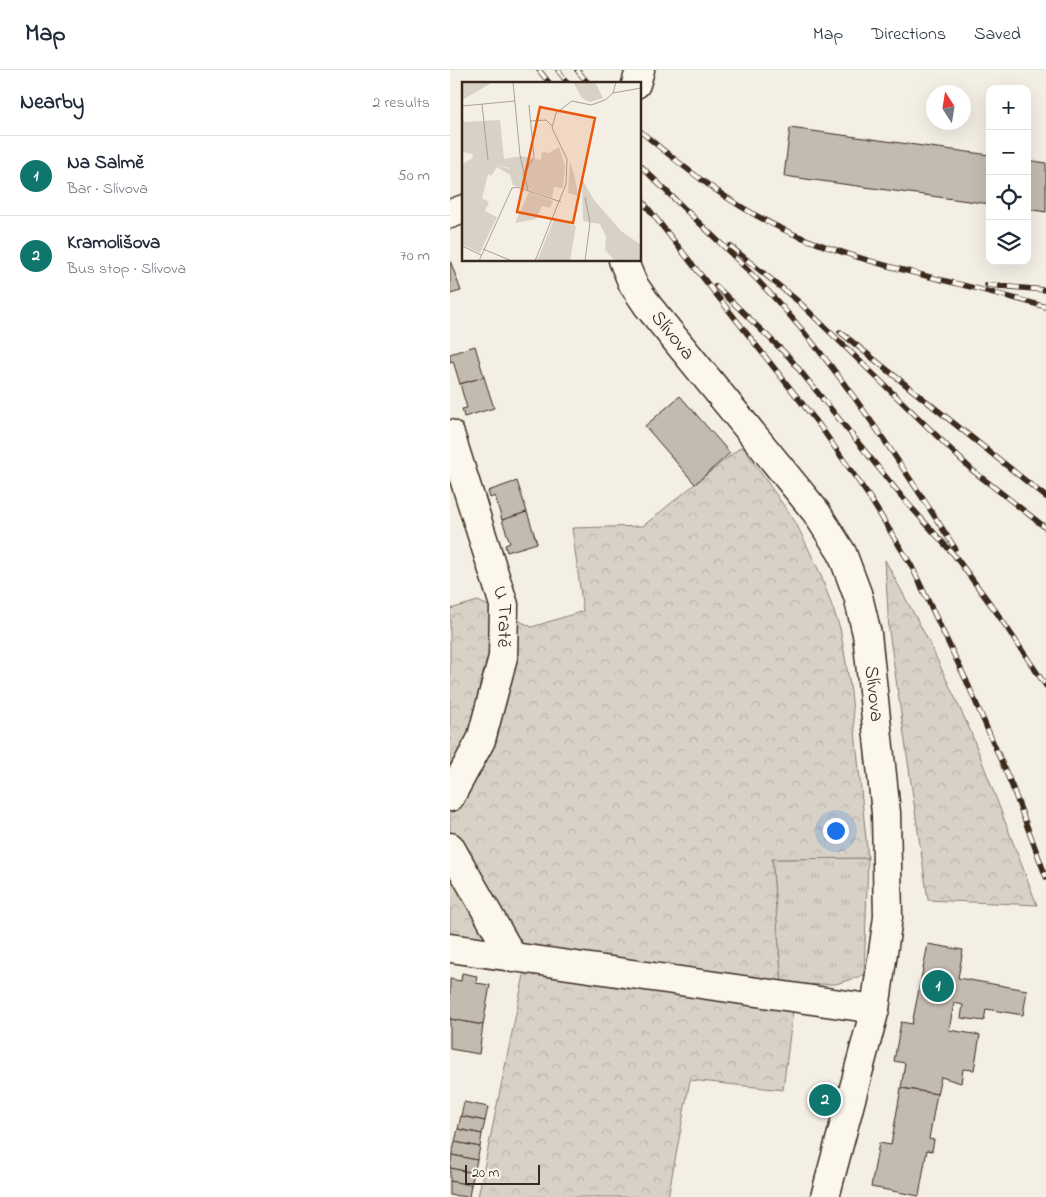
<!DOCTYPE html>
<meta charset="utf-8">
<style>
body{margin:0;font-family:"Indie Flower",sans-serif;background:#f2f2f3;color:#1f2937}
.controls{position:absolute;right:15px;top:15px;display:grid;overflow:hidden;border-radius:10px;box-shadow:0 5px 20px #0002}
.controls button{width:45px;height:45px;display:grid;place-items:center;padding:0;border:0;border-bottom:1px solid #e0e1e3;background:#fff;color:#1f2937;font:25px sans-serif}
.compass{position:absolute;left:476px;top:15px;width:45px;height:45px;border-radius:50%;background:#fff;box-shadow:0 5px 20px #0002;rotate:348deg}
.scale{position:absolute;left:15px;bottom:12px;width:75px;box-sizing:border-box;padding-left:5px;border:2px solid #3b2a1e;border-top:0;font-size:14px;line-height:18px;white-space:nowrap;color:#3b2a1e;-webkit-text-stroke:4px #fbf7ec;paint-order:stroke}
.you{position:absolute;left:385px;top:760px;width:18px;height:18px;margin:-12px;border:4px solid #fff;border-radius:50%;background:#1a73e8;box-shadow:0 0 0 8px #1a73e833}
.badge{display:grid;place-items:center;width:32px;height:32px;border-radius:50%;background:#0f766e;color:#fff;font-size:16px;font-weight:700}
.pin{position:absolute;translate:-50% -50%;border:2px solid #fff;box-shadow:0 1px 5px #0006}
.list{margin:0;padding:0;list-style:none}
h2{display:flex;justify-content:space-between;align-items:center;height:65px;margin:0;padding:0 20px;font-size:21px}
h2 small{font-size:16px;font-weight:400;color:#747a83}
.list li{display:grid;grid-template-columns:32px 1fr auto;gap:15px;align-items:center;box-sizing:border-box;height:80px;padding:0 20px;border-top:1px solid #e0e1e3}
.list b{display:block;font-size:19px;white-space:nowrap}
.list p{margin:0;font-size:16px;white-space:nowrap;color:#747a83}
.list em{font-size:16px;font-style:normal;color:#747a83}
.icon{flex:none;width:28px;height:28px;fill:none;stroke:currentColor;stroke-width:2;stroke-linecap:round;stroke-linejoin:round}
.map{position:relative;flex:none;width:596px;height:1127px;overflow:hidden}
header{display:flex;align-items:center;gap:30px;box-sizing:border-box;height:70px;padding:0 25px;background:#fff;border-bottom:1px solid #e0e1e3}
header strong{font-size:24px}
nav{display:flex;gap:28px;margin-inline-start:auto;font-size:18px}
main{display:flex}
aside{flex:1;background:#fff}
.map>svg:first-child{display:block}
</style>
<header>
<strong>Map</strong>
<nav><a>Map</a><a>Directions</a><a>Saved</a></nav>
</header>
<main>
<aside>
<h2>Nearby<small>2 results</small></h2>
<ul class="list">
<li><span class="badge">1</span><div><b>Na Salmě</b><p>Bar · Slívova</p></div><em>50 m</em></li>
<li><span class="badge">2</span><div><b>Kramolišova</b><p>Bus stop · Slívova</p></div><em>70 m</em></li>
</ul>
</aside>
<div class="map">
<svg width="596" height="1127" viewBox="0 0 596 1127">
<defs>
<pattern id="grass-tufts" width="24" height="20" patternUnits="userSpaceOnUse" patternTransform="scale(1.25)"><rect width="24" height="20" fill="#d8d1c6"/><path d="M3 7l-1-3M5 7V3M7 7l1-3M15 17l-1-3M17 17v-4M19 17l1-3" fill="none" stroke="#bab4aa"/></pattern>
<pattern id="forest-crowns" width="20" height="18" patternUnits="userSpaceOnUse" patternTransform="scale(1.25)"><rect width="20" height="18" fill="#d8d1c6"/><path d="M2 6a3 3 0 1 1 6 0M12 15a3 3 0 1 1 6 0" fill="none" stroke="#bab4aa"/></pattern>
</defs>
<rect width="100%" height="100%" fill="#f3efe4"/>
<filter id="ink" filterUnits="userSpaceOnUse"><feTurbulence type="fractalNoise" baseFrequency=".02" numOctaves="2"/><feDisplacementMap in="SourceGraphic" scale="10" xChannelSelector="R" yChannelSelector="G"/><feConvolveMatrix kernelMatrix="1 2 1 2 8 2 1 2 1" color-interpolation-filters="sRGB"/></filter>
<g filter="url(#ink)">
<polygon fill="url(#grass-tufts)" stroke="#8a7e72" points="418,788 414,905 386,914 332,915 322,789"/>
<g fill="url(#forest-crowns)" stroke="#8a7e72">
<polygon points="292,376 346,453 370,503 390,558 401,622 418,788 322,789 332,915 0,866 0,539 28,531 82,557 133,541 122,458 193,456"/>
<polygon points="435,490 478,570 520,660 587,835 478,830 439,561"/>
<polygon points="75,900 343,940 333,1020 240,1010 218,1127 28,1127"/>
</g>
<g fill="#c3bbb0" stroke="#3b2a1e">
<polygon points="340,58 540,85 540,134 334,106"/>
<polygon points="577,90 596,93 596,142 577,139"/>
<polygon points="0,190 11,221 0,224"/>
<polygon points="25,276 34,307 10,314 3,291 0,292 0,284"/>
<polygon points="34,307 44,338 14,347 12,339 17,338 10,314"/>
<polygon points="230,326 280,383 245,414 195,356"/>
<polygon points="67,411 77,442 52,450 45,426 40,428 38,421"/>
<polygon points="77,442 87,473 57,482 55,475 60,473 52,450"/>
<polygon points="478,874 513,880 508,908 577,920 573,945 536,939 534,951 511,948 513,935 504,933 499,960 530,965 524,1000 513,999 511,1013 491,1007 487,1024 451,1018 455,993 444,991 451,952 462,954"/>
<polygon points="12,903 27,906 26,913 40,915 33,955 0,949 0,909 11,911"/>
<polygon points="0,949 33,955 29,984 0,979"/>
<polygon points="451,1018 487,1024 479,1069 484,1070 482,1081 477,1080 469,1126 421,1117 429,1073 441,1075"/>
<polygon points="14,1032 38,1037 35,1051 11,1046"/>
<polygon points="11,1046 35,1051 32,1064 8,1059"/>
<polygon points="8,1059 32,1064 30,1077 5,1072"/>
<polygon points="5,1072 30,1077 27,1090 2,1085"/>
<polygon points="2,1085 27,1090 24,1103 0,1098"/>
<polygon points="0,1098 24,1103 21,1115 0,1111"/>
<polygon points="0,1111 21,1115 19,1127 0,1125"/>
</g>
<g fill="none" stroke-linecap="round" stroke-linejoin="round">
<defs>
<g id="minor">
<polyline points="186,14 190,0"/>
<polyline points="0,144 14,139"/>
<path id="s1" d="M 173,190 L 183,214 L 198,236 L 366,442 L 392,483 L 408,526 L 417,564 L 436,743 L 438,847 L 425,939 L 375,1127"/>
<path id="s2" d="M 0,364 L 54,535 L 53,587 L 31,670 L 0,727"/>
<polyline points="0,777 63,888"/>
<polyline points="0,878 425,939"/>
</g>
</defs>
<use href="#minor" stroke="#3b2a1e" stroke-width="31"/>
<use href="#minor" stroke="#fbf7ec" stroke-width="28"/>
<defs>
<g id="rail">
<polyline points="89,0 100,14"/>
<polyline points="108,0 118,14"/>
<polyline points="127,0 139,14"/>
<path d="M 190,61 C 237,100 284,138 341,163 C 423,198 511,212 596,237"/>
<path d="M 190,95 C 240,146 296,194 342,248 C 403,319 454,399 505,478"/>
<polyline points="190,128 370,356 420,428 461,495 517,612 562,716 596,807"/>
<polyline points="280,176 349,232 522,400 596,458"/>
<polyline points="537,215 596,220"/>
<polyline points="266,216 339,287 452,427 505,486 547,543 596,616"/>
<polyline points="390,262 596,427"/>
</g>
</defs>
<use href="#rail" stroke="#3b2a1e" stroke-width="5.5"/>
<use href="#rail" stroke="#fbf7ec" stroke-width="4" stroke-dasharray="11" stroke-linecap="butt"/>
</g>
</g>
<g text-anchor="middle" dominant-baseline="central" stroke-width="5" stroke-linejoin="round" paint-order="stroke">
<g font-size="20" fill="#3b2a1e" stroke="#fbf7ec">
<text stroke="none"><textPath href="#s1" startOffset="91">Slívova</textPath></text>
<text stroke="none"><textPath href="#s2" startOffset="191">U Tratě</textPath></text>
<text stroke="none"><textPath href="#s1" startOffset="512">Slívova</textPath></text>
</g>
</g>
<g transform="translate(12 12)">
<rect width="179" height="179" fill="#f3efe4"/>
<path d="M 0,82 L 27,86 L 26,91 L 34,83 L 55,89 L 59,105 L 51,103 L 48,93 L 35,85 L 29,94 L 26,92 L 20,116 L 27,120 L 23,129 L 35,135 L 18,171 L 0,163 ZM 120,97 L 132,118 L 159,149 L 179,163 L 179,179 L 170,179 L 165,160 L 150,148 L 144,155 L 138,142 L 121,139 Z" fill="#d8d1c6"/>
<path d="M 0,0 L 31,0 L 0,18 ZM 111,0 L 133,0 L 141,16 L 128,20 L 120,16 ZM 0,35 L 2,40 L 38,38 L 42,77 L 60,74 L 79,78 L 80,70 L 87,71 L 97,65 L 103,84 L 101,106 L 92,105 L 90,116 L 59,105 L 55,89 L 49,93 L 48,86 L 35,83 L 26,92 L 26,86 L 0,82 L 11,76 L 10,72 L 0,70 ZM 108,79 L 113,96 L 116,114 L 106,111 ZM 67,110 L 91,119 L 88,126 L 80,124 L 74,137 L 53,141 ZM 150,147 L 165,160 L 170,179 L 153,179 L 143,168 L 144,155 Z" fill="#d8d1c6"/>
<path d="M 92,137 L 114,144 L 108,179 L 75,179 Z" fill="#d8d1c6"/>
<path fill="none" stroke="#a9a095" stroke-width="1" d="M 51,0 L 58,73 L 66,109M 151,11 L 179,6M 20,22 L 26,78M 0,24 L 53,19M 68,39 L 84,38 L 90,44M 61,94 L 72,75 L 67,23M 0,164 L 19,173M 21,167 L 50,179M 17,179 L 50,106 L 55,105 L 99,120M 73,179 L 104,102 L 105,77 L 90,46 L 94,31 L 110,19 L 129,23 L 143,18 L 151,11 L 154,0M 123,179 L 128,141 L 123,115"/>
<path fill="#e8590c" fill-opacity="0.15" stroke="#e8590c" stroke-width="2.5" d="M 78,25 L 133,36 L 111,141 L 55,130 Z"/>
<rect width="179" height="179" fill="none" stroke="#3b2a1e" stroke-width="2.5"/>
</g>
</svg>
<div class="controls">
<button>+</button>
<button>−</button>
<button><svg class="icon" aria-label="locate" viewBox="0 0 24 24"><circle cx="12" cy="12" r="6"/><path d="M12 2v4M12 18v4M2 12h4M18 12h4"/></svg></button>
<button><svg class="icon" aria-label="layers" viewBox="0 0 24 24"><path d="M12 4l9 5-9 5-9-5zM3 14l9 5 9-5"/></svg></button>
</div>
<svg class="compass" viewBox="-18 -18 36 36"><path d="M0-13l5 13h-10z" fill="#e53935"/><path d="M0 13l5-13h-10z" fill="#747a83"/></svg>
<div class="scale">20 m</div>
<div class="you"></div>
<div class="pin badge" style="left:488px;top:916px">1</div>
<div class="pin badge" style="left:375px;top:1030px">2</div>
</div>
</main>
